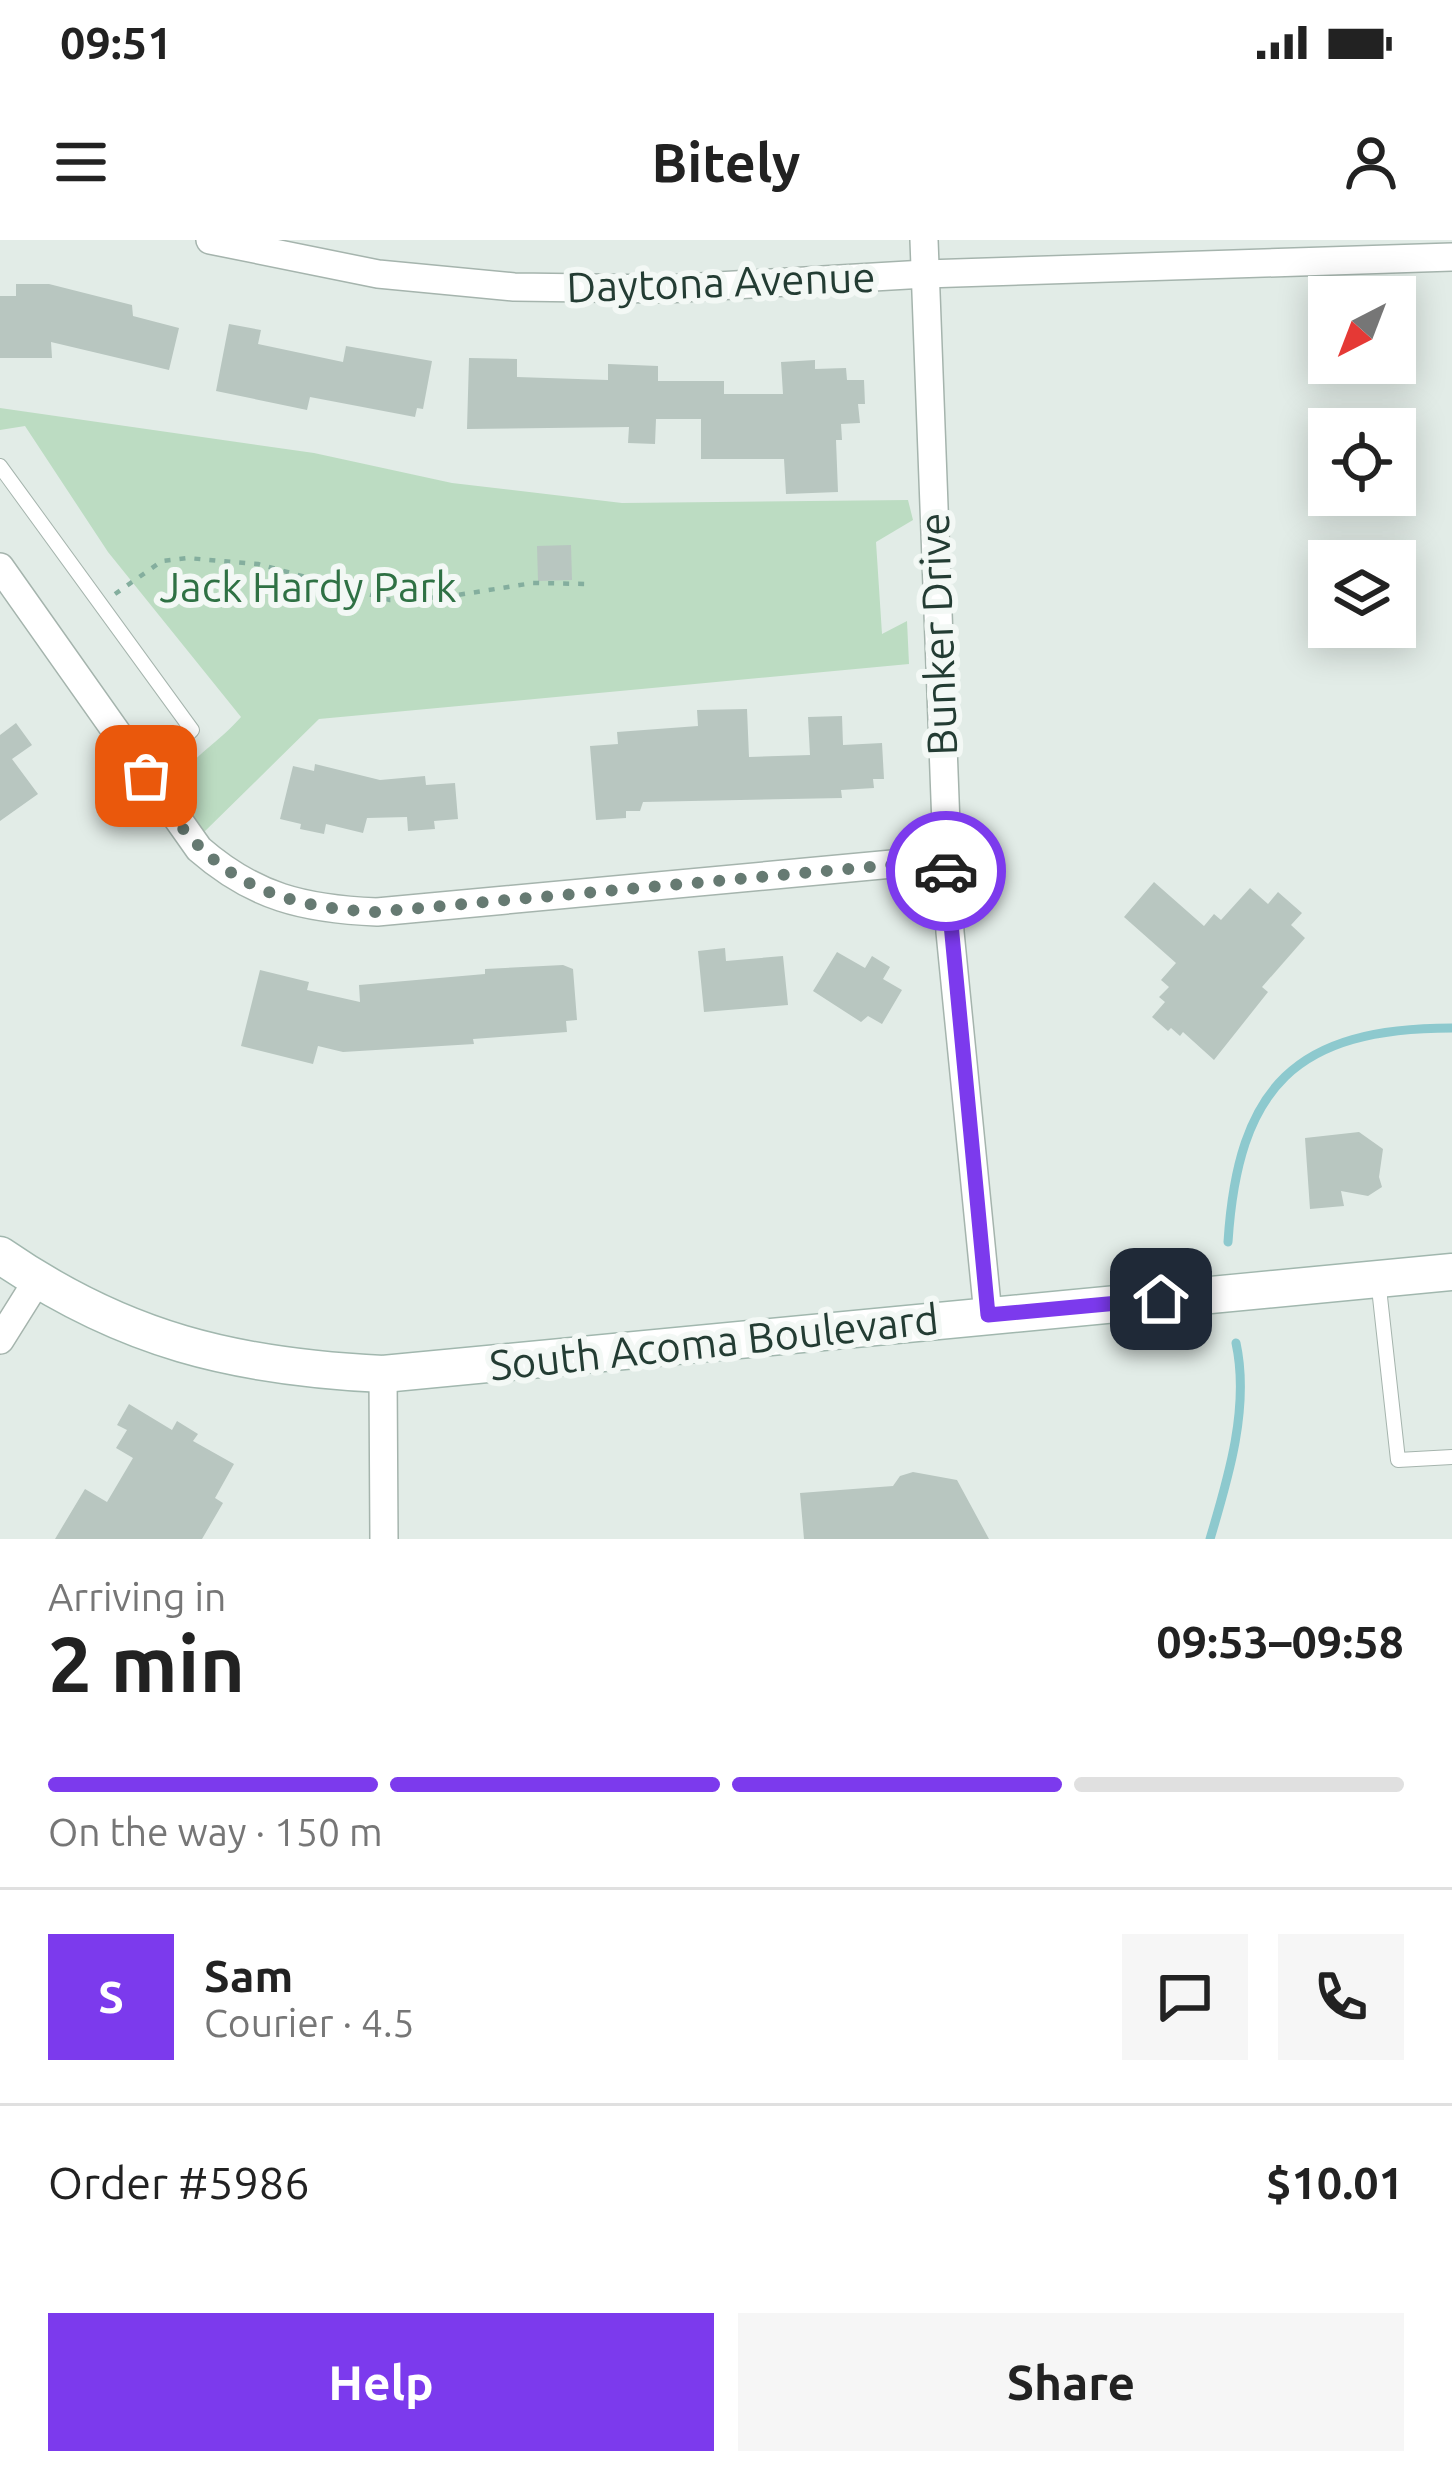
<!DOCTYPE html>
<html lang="en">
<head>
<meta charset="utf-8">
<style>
  :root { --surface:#fff; --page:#f6f6f6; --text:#222; --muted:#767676; --line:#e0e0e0; --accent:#7c3aed }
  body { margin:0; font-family:Ubuntu,sans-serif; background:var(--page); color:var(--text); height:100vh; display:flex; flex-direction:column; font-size:45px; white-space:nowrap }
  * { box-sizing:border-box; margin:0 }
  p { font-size:39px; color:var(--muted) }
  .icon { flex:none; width:66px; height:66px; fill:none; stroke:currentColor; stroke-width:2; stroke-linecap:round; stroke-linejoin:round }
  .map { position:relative; height:1299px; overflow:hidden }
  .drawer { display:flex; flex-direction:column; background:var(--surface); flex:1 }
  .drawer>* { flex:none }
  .needle { width:78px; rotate:222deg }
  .tools { position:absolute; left:1308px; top:36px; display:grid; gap:24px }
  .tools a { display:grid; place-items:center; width:108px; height:108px; border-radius:0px; background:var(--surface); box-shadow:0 6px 30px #0003; font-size:60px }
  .pin { position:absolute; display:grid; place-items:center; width:102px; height:102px; color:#fff; margin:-51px; border-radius:24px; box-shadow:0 6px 18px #0006 }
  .courier { position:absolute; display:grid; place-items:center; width:120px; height:120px; margin:-60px; border:9px solid #7c3aed; border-radius:50%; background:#fff; color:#222; box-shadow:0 3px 15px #0007 }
  .summary em { font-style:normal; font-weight:600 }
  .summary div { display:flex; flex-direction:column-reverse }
  .summary { display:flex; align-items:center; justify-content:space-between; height:204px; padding:0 48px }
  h1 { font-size:78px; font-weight:600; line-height:90px }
  .bar { display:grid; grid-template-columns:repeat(4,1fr); gap:18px 12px; align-content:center; height:144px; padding:0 48px }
  .bar i { height:15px; border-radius:9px; background:var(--line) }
  .bar .current { background:var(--accent) }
  .bar p { grid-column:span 4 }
  .line { display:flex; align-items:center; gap:30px; padding:0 48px; border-top:3px solid var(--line) }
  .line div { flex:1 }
  .round { display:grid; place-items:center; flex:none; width:126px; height:126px; border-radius:0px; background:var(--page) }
  .primary-button { display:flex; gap:24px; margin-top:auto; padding:24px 48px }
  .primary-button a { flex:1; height:138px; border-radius:0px; background:var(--accent); color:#fff; font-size:48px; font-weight:600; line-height:138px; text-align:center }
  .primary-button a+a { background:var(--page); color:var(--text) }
  .status { display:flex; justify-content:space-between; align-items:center; height:84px; padding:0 60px; background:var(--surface); direction:ltr }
  .status svg { height:33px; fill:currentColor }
  header { display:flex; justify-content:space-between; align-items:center; height:156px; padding:0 48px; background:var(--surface); font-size:54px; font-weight:600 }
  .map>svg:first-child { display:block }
</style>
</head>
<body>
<div class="status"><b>09:51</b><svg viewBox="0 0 49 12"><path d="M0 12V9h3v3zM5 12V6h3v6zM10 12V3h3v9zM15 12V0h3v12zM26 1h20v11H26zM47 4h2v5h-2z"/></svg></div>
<header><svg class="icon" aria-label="menu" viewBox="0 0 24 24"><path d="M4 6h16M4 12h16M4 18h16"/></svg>Bitely<svg class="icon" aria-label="person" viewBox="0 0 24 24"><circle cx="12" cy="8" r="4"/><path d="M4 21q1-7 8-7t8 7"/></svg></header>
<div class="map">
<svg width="1452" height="1299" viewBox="0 0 1452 1299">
  <rect width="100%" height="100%" fill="#e2ece7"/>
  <path fill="#bcdcc2" d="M0,168L314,213L452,243L622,263L908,260L913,280L876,302L882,394L907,381L909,424L319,479L202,594C160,522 195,528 241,477L108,312L25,186L0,190Z"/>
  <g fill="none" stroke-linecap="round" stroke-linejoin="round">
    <g stroke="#8dc9ce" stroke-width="9">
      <path d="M1228,1002C1238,846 1296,788 1452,788"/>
      <path d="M1210,1299C1228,1239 1250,1167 1236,1103"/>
    </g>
  </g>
  <g fill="#b8c6c0">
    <polygon points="16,44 49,44 132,65 133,76 179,88 169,130 51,102 52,118 0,118 0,56 16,56"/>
    <polygon points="229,84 261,90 258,104 343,122 346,106 432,121 423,169 417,168 415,177 310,157 307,170 216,151"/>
    <polygon points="469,118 517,119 517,137 608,140 608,124 658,126 658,141 724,141 724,154 783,154 781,122 815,120 815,129 846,128 847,140 864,140 865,164 858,164 860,183 841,184 842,200 836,200 838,252 786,254 784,219 701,219 701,179 656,179 655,204 628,203 629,187 467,189"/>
    <polygon points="571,305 572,340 538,341 537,306"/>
    <polygon points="747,469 749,517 810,515 808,477 842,476 843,505 882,503 884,539 873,539 874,548 841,550 842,558 643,562 640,571 626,571 626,578 596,580 590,506 618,504 617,492 698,486 697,470"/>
    <polygon points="16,483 32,505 12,519 38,554 0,581 0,495"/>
    <polygon points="315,524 380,540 425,536 426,545 455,543 458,579 434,581 435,589 408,591 407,577 367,578 363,593 326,584 324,594 300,589 301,584 280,579 293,526 314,531"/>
    <polygon points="1154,642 1204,686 1214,674 1221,680 1250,648 1268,664 1278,652 1302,673 1291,685 1305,698 1262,747 1268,752 1214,820 1183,792 1180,796 1171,788 1168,791 1152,777 1165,762 1159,757 1169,747 1161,740 1176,723 1124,677"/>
    <polygon points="725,708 726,721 783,716 788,765 704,772 698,711"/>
    <polygon points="837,712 865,728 872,716 890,727 883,739 902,750 882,784 868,776 861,782 813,751"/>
    <polygon points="563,725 573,729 577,780 566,781 567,792 473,799 474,804 343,812 318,806 313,824 241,806 260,730 309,742 307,750 360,762 359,745 485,734 485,729"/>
    <polygon points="1359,892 1383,909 1379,937 1382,947 1368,956 1341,951 1344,966 1310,969 1305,898"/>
    <polygon points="129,1164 172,1190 177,1181 198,1194 193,1201 234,1224 215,1258 223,1263 202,1299 55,1299 85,1249 107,1262 133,1218 116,1208 127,1190 117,1185"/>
    <polygon points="913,1232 957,1240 989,1299 804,1299 800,1253 893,1246 900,1236"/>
  </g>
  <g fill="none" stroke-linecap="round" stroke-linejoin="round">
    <defs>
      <g id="lane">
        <polyline points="0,226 192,490 146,535"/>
        <polyline points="1378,1039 1398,1220 1452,1217"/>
      </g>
      <g id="street">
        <polyline points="210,0 378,34 514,47 666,49 925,34 1452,17"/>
        <polyline points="924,0 950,692 988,1075"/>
        <path d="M0,327L199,609C254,657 304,669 377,672L946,619"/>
        <polyline points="0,1100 37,1041"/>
        <polyline points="383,1134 384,1299"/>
      </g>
      <path id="secondary" d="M0,1015C123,1100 235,1127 383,1134L1452,1032"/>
    </defs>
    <use href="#lane" stroke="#a5b4ad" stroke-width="16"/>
    <use href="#street" stroke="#a5b4ad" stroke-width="30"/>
    <use href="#secondary" stroke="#a1b7ae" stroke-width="39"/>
    <polyline stroke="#84ae9e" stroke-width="4.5" stroke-dasharray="6 9" stroke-linecap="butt" points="115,354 162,321 187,318 258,324 390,360 445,357 533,343 590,344"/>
    <use href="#lane" stroke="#fff" stroke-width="14"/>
    <use href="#street" stroke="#fff" stroke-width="27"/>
    <use href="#secondary" stroke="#fff" stroke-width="36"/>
  </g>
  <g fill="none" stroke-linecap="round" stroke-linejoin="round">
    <path stroke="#667a72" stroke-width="12" stroke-dasharray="0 21.6" d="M146,536C205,634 263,666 376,672L946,620V631"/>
    <polyline stroke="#7c3aed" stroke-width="15" points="946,631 988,1075 1161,1059"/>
  </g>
  <g text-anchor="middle" stroke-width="12" stroke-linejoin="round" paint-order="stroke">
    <g font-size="42" fill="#233c33" stroke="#f3f8f5">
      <text transform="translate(721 42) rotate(-2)" y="15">Daytona Avenue</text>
      <text transform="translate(938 394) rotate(-92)" y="15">Bunker Drive</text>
      <text transform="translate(714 1102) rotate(-6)" y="15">South Acoma Boulevard</text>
    </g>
    <g font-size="42" fill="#2f7144" stroke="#f3f8f5">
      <text x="308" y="362">Jack Hardy Park</text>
    </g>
  </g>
</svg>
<div class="tools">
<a><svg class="needle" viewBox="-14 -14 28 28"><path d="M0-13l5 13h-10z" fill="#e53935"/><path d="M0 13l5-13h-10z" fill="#767676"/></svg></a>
<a><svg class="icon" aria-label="locate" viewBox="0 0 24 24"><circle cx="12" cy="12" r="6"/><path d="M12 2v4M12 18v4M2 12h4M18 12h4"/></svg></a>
<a><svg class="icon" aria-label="layers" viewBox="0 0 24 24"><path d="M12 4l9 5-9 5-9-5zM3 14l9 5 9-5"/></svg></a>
</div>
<div class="pin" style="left:146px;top:536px;background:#ea580c"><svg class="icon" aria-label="bag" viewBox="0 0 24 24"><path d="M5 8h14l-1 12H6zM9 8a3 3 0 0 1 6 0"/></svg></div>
<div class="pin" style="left:1161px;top:1059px;background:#1f2937"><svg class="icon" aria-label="home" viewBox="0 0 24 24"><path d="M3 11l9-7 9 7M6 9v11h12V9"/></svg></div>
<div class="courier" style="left:946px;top:631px"><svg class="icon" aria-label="car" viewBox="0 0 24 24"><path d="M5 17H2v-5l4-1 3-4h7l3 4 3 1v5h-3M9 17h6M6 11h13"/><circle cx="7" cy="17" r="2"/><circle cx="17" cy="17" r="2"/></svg></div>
</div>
<section class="drawer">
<div class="summary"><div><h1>2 min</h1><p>Arriving in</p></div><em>09:53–09:58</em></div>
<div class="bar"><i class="current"></i><i class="current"></i><i class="current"></i><i></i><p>On the way · 150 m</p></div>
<div class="line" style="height:216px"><b class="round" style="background:var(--accent);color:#fff">S</b><div><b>Sam</b><p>Courier · 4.5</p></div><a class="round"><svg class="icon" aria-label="chat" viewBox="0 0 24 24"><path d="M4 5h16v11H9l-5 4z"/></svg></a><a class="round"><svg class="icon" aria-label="phone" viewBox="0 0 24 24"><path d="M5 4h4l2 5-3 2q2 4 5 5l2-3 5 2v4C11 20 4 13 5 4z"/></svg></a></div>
<div class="line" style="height:156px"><div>Order #5986</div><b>$10.01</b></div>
<div class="primary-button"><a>Help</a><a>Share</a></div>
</section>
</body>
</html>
